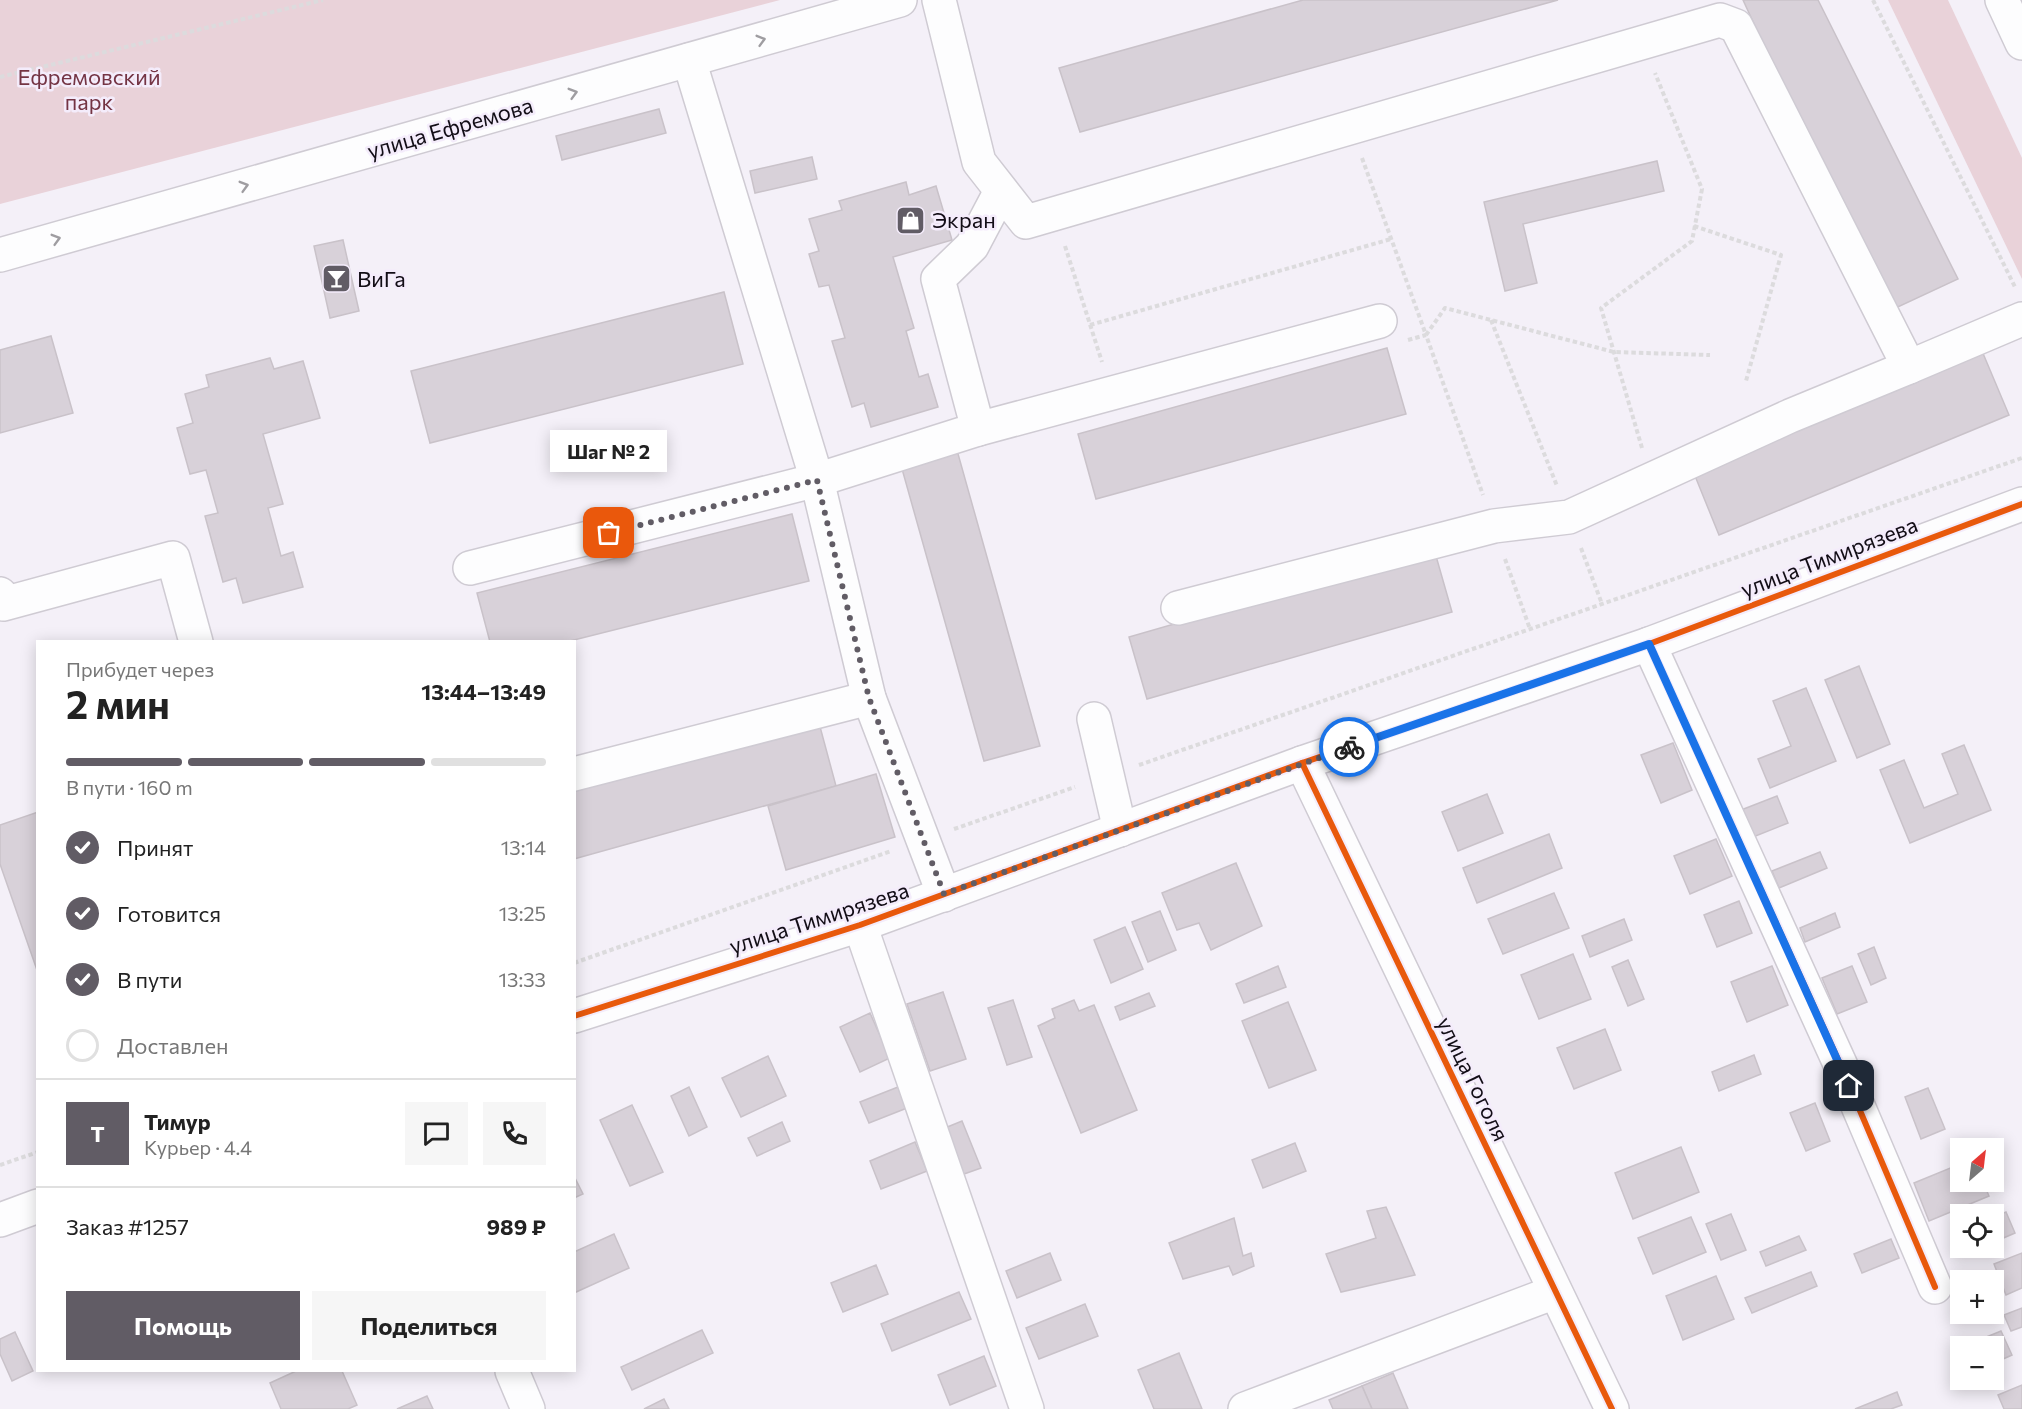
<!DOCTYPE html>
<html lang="ru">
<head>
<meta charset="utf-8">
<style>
  :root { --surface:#fff; --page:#f6f6f6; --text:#222; --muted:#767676; --line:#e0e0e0; --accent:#615c65 }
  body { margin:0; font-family:Commissioner,sans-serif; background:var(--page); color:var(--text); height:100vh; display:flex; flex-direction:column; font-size:22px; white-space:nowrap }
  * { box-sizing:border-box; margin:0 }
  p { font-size:20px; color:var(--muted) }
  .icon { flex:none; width:33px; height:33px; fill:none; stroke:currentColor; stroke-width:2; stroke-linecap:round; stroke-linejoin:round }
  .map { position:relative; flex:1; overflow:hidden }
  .sheet { position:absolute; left:36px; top:640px; width:540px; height:732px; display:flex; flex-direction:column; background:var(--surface); border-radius:0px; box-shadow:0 3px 15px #0003 }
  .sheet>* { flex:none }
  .needle { width:39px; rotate:28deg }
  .controls { position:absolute; left:1950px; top:1138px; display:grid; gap:12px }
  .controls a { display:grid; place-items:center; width:54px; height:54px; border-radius:0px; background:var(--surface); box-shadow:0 3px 15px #0003; font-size:30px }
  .pin { position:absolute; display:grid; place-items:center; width:51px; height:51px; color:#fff; margin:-26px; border-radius:12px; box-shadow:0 3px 9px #0006 }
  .courier { position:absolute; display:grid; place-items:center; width:60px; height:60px; margin:-30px; border:4px solid #1a73e8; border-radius:50%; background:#fff; color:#222; box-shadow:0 2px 8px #0007 }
  .bubble { position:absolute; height:42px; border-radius:0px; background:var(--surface); box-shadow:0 3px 15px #0003; font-size:20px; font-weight:700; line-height:42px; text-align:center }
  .overview em { font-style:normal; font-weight:700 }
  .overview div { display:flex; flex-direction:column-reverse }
  .overview { display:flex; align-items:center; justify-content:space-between; height:102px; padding:0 30px }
  h1 { font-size:39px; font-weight:700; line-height:45px }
  .bar { display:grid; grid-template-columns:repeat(4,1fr); gap:9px 6px; align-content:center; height:72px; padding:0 30px }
  .bar i { height:8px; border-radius:4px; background:var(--line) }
  .bar .current { background:var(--accent) }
  .bar p { grid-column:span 4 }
  .line { display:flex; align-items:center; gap:15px; padding:0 30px; border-top:2px solid var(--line) }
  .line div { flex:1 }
  .round { display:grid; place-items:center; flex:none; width:63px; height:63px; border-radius:0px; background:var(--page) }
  ol { padding:0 30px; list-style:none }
  li { display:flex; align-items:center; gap:18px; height:66px }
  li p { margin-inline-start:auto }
  li .icon { padding:6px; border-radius:50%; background:var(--accent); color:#fff; stroke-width:4 }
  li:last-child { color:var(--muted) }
  li i { width:33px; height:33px; border:3px solid var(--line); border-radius:50% }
  .primary-button { display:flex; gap:12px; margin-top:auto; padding:12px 30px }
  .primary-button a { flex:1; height:69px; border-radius:0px; background:var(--accent); color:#fff; font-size:24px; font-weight:700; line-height:69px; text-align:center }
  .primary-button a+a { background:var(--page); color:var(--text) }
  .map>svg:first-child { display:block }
</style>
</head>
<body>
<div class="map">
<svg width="2022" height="1409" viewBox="0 0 2022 1409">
  <rect width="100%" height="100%" fill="#f4f0f8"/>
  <g fill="#e9d2d9">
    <polygon points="0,0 780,0 0,204"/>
    <polygon points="1888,0 1948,0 2022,158 2022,279"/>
  </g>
  <g fill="#d8d1d9" stroke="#c9c2c9" stroke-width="1.5">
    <polygon points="1303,0 1558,0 1080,132 1059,68"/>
    <polygon points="1743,0 1818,0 1958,279 1887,312"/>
    <polygon points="659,109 666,133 562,160 556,136"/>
    <polygon points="812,157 817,179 755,193 750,171"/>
    <polygon points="1657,161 1664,191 1523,224 1537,283 1505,291 1484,202"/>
    <polygon points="906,182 909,195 936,186 952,240 893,257 914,328 906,331 919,377 928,374 938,407 871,427 864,403 852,407 832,341 845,338 829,285 819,287 809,254 819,251 809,219 842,210 839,201"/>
    <polygon points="343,240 359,311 330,318 314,246"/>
    <polygon points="724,292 743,364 430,443 411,371"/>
    <polygon points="51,336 73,413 0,433 0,350"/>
    <polygon points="1387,348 1406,414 1096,499 1078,434"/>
    <polygon points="1982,351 2009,415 1719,535 1693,471"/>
    <polygon points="270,358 274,369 303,361 320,418 263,434 283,504 268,508 281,556 293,552 303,587 243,603 236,578 223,582 205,516 218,513 206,470 190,474 177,428 193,423 185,394 209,387 206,375"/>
    <polygon points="953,436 1040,746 984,761 897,451"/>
    <polygon points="792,514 809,581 566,642 490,642 477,593"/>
    <polygon points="1434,549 1452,612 1147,699 1129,637"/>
    <polygon points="1859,666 1890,744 1857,758 1825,680"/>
    <polygon points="1806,688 1836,761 1770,788 1758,759 1791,746 1773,701"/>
    <polygon points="819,723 836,786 574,859 574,791"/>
    <polygon points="1673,743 1692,790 1661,803 1641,755"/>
    <polygon points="1964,745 1991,810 1910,843 1880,770 1904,760 1924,808 1958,794 1942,754"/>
    <polygon points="876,774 895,837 786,870 768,806"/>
    <polygon points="1487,794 1503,833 1458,851 1442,812"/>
    <polygon points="1777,796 1788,823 1748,839 1736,812"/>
    <polygon points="38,812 38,973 0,864 0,825"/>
    <polygon points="1549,834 1562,868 1477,903 1463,868"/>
    <polygon points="1716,839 1732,876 1690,894 1674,856"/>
    <polygon points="1820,852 1827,868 1779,888 1772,871"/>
    <polygon points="1236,863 1262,926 1211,950 1199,923 1177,930 1162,893"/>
    <polygon points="1554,893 1569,928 1503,954 1488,919"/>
    <polygon points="1739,901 1752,933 1717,947 1704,915"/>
    <polygon points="1160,911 1176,950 1148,962 1132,922"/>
    <polygon points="1835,913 1840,927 1805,942 1800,928"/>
    <polygon points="1624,919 1632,940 1590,957 1582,936"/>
    <polygon points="1125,927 1143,969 1111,983 1094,940"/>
    <polygon points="1874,947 1886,978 1871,985 1858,954"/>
    <polygon points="1573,954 1591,999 1539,1019 1521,975"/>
    <polygon points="1628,960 1644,999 1628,1006 1612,967"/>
    <polygon points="1278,966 1286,987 1244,1003 1236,984"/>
    <polygon points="1772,966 1788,1005 1747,1022 1731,982"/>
    <polygon points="1852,966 1867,1002 1837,1014 1822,978"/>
    <polygon points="943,992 966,1059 930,1071 907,1004"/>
    <polygon points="1149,993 1155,1006 1120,1020 1115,1007"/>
    <polygon points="1013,1000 1032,1057 1007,1065 988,1008"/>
    <polygon points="1074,1000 1079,1011 1094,1005 1137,1110 1081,1133 1038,1026 1055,1018 1052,1009"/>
    <polygon points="1288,1002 1316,1070 1269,1088 1242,1021"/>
    <polygon points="870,1013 890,1058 860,1072 840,1027"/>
    <polygon points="1605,1029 1621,1070 1574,1089 1557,1048"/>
    <polygon points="1754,1055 1761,1074 1719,1091 1712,1072"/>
    <polygon points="768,1056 786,1096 741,1117 722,1078"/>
    <polygon points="689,1087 707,1127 689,1136 671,1096"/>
    <polygon points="898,1087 907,1108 869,1123 860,1102"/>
    <polygon points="1928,1088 1945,1129 1921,1139 1905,1097"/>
    <polygon points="1815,1103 1830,1141 1806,1151 1790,1113"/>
    <polygon points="632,1105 663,1172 630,1186 600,1120"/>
    <polygon points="962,1121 981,1168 964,1174 945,1128"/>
    <polygon points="782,1122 790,1141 757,1156 748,1138"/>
    <polygon points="915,1142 927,1171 881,1189 870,1161"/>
    <polygon points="1295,1143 1306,1171 1263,1188 1252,1160"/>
    <polygon points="1681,1147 1699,1192 1633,1219 1615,1173"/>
    <polygon points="1960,1164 1960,1182 1983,1182 1989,1196 1929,1221 1914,1183"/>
    <polygon points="574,1176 583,1194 574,1198"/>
    <polygon points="1386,1207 1415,1275 1341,1292 1326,1254 1376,1238 1367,1211"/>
    <polygon points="2006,1212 2015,1233 1994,1242 1994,1217"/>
    <polygon points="1731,1214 1746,1250 1721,1260 1706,1224"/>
    <polygon points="1691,1217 1706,1252 1653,1274 1638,1238"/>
    <polygon points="1234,1218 1243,1256 1251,1253 1254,1266 1233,1275 1229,1266 1183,1279 1169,1243"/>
    <polygon points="614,1234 629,1268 574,1293 574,1252"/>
    <polygon points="1799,1236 1806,1250 1766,1266 1760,1252"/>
    <polygon points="1891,1239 1899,1258 1862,1273 1854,1254"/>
    <polygon points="1050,1253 1061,1280 1017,1298 1006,1271"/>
    <polygon points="2022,1253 2022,1288 2006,1295 1994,1264"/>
    <polygon points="876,1265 888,1294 843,1312 831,1283"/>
    <polygon points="1811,1272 1817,1286 1752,1313 1745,1298"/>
    <polygon points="1716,1276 1734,1319 1683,1340 1666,1296"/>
    <polygon points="959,1292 971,1319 892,1351 881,1324"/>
    <polygon points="1085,1304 1098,1336 1039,1359 1026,1328"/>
    <polygon points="2022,1308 2022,1327 2011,1331 2004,1315"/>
    <polygon points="702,1330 713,1353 632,1390 621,1367"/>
    <polygon points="2001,1331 2012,1355 1994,1363 1994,1347 1962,1347"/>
    <polygon points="15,1332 33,1371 12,1381 0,1354 0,1339"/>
    <polygon points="1179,1353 1202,1409 1154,1409 1138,1370"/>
    <polygon points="984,1356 996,1386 950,1405 938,1375"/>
    <polygon points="296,1371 342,1371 357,1405 348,1409 281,1409 270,1383"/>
    <polygon points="1393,1373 1408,1409 1372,1409 1362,1386"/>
    <polygon points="2022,1385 2022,1409 2004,1409 1998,1395"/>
    <polygon points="1362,1386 1372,1409 1333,1409 1329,1400"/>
    <polygon points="1897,1392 1902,1405 1891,1409 1855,1409"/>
    <polygon points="427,1396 433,1409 397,1409"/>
    <polygon points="664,1399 669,1409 644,1409"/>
  </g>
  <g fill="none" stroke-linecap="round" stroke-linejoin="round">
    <defs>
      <g id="minor">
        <polyline points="939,0 979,162 1026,222 1720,20 1736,26 1909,367 2022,319"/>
        <polyline points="689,60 817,480 869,698 944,895"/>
        <polyline points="978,429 1380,321"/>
        <polyline points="470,568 817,480 978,429 938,279 972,246 1001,191"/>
        <polyline points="0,594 3,604 173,558 196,642"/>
        <polyline points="1178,608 1494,526 1569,517 1790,416 1909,367"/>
        <polyline points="1649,644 1841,1066 1935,1287"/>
        <polyline points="1094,719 1120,830"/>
        <polyline points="1302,763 1612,1409"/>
        <polyline points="574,774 869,698"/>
        <polyline points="860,925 1027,1409"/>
        <polyline points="574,1016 860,925 1302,763 1649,644 2022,504"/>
        <polyline points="0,1220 38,1206"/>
        <polyline points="512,1371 528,1409"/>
        <polyline points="1245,1409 1555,1292"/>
      </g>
      <g id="major">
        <polyline points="2002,0 2022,43"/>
        <polyline points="0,255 900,0"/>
      </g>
    </defs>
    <use href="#minor" stroke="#cfcbd3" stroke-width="36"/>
    <use href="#major" stroke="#cfcbd3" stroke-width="36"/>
    <g stroke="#dcdbdd" stroke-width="4" stroke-dasharray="4.5 3" stroke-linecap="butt">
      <polyline points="1873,0 2015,287"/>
      <polyline points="0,77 323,0"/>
      <polyline points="1362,158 1426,335"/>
      <polyline points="1694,226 1781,255 1746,381"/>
      <polyline points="1065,246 1102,362"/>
      <polyline points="1491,320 1557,486"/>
      <polyline points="1090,325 1391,239"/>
      <polyline points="1426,335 1445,308 1614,352 1710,355"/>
      <polyline points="1408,340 1426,335 1483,495"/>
      <polyline points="1642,448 1601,308 1692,241 1702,189 1655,73"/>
      <polyline points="1581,548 1602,604"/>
      <polyline points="1505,559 1530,629"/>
      <polyline points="1139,765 2022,458"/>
      <polyline points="954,829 1075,787"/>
      <polyline points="574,963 891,851"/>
      <polyline points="0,1165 38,1152"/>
    </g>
    <use href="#minor" stroke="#fdfdfe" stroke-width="33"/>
    <use href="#major" stroke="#fdfdfe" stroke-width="33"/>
    <defs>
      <g id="cycleway">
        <polyline points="1649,644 1841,1066 1935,1287"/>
        <polyline points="1302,763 1612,1409"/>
        <polyline points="574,1016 860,925 1302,763 1649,644 2022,504"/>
      </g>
    </defs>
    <use href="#cycleway" stroke="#f4ecfb" stroke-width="10"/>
    <use href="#cycleway" stroke="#e8590c" stroke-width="6"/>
  </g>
  <defs><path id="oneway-chevron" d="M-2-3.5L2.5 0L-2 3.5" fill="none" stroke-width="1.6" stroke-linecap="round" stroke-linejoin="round" transform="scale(1.5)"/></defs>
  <g stroke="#9f9da1">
    <use href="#oneway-chevron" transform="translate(761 40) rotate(-16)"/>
    <use href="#oneway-chevron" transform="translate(573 93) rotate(-16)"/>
    <use href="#oneway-chevron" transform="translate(244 186) rotate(-16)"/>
    <use href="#oneway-chevron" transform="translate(56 239) rotate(-16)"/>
  </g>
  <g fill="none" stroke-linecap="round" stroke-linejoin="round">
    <polyline stroke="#615c65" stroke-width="6" stroke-dasharray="0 10.8" points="609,533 817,480 869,698 944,894 1349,747"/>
    <polyline stroke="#1a73e8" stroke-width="8" points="1349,747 1649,644 1849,1086"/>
  </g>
  <defs>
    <symbol id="shop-square" viewBox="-11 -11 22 22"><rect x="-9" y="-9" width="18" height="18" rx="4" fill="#615c65" stroke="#f4ecfb"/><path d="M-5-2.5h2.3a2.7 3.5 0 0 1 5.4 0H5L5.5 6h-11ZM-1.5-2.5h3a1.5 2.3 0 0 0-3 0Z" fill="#fff"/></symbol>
    <symbol id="bar-square" viewBox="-11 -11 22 22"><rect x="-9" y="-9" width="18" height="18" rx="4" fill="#615c65" stroke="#f4ecfb"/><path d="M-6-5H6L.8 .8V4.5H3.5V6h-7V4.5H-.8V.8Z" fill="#fff"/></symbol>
  </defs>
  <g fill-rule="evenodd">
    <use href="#shop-square" x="894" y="204" width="33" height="33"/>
    <use href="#bar-square" x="320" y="262" width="33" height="33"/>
  </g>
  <g text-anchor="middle" stroke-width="5" stroke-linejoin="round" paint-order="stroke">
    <g font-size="22" fill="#743444" stroke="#f4ecfb">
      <text x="89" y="85">Ефремовский<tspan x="89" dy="25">парк</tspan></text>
    </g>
    <g font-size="22" fill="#120d16" stroke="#f4ecfb">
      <text transform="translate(450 128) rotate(-16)" y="8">улица Ефремова</text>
      <text transform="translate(1829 557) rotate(-21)" y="8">улица Тимирязева</text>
      <text transform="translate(819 918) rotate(-18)" y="8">улица Тимирязева</text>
      <text transform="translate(1473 1079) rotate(64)" y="8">улица Гоголя</text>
    </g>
    <g font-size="22" fill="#120d16" stroke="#f4ecfb" text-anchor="start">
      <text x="932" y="228">Экран</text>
      <text x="357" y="287">ВиГа</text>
    </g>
  </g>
</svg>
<div class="controls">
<a><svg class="needle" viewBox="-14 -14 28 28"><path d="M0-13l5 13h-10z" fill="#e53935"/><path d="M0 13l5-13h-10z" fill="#767676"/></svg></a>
<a><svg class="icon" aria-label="locate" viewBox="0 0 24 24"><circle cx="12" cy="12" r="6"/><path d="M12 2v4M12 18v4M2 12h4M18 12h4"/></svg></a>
<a>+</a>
<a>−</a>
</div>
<div class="pin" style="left:609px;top:533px;background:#ea580c"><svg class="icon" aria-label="bag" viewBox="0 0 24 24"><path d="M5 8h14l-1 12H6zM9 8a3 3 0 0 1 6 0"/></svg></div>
<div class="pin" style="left:1849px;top:1086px;background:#1f2937"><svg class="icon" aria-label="home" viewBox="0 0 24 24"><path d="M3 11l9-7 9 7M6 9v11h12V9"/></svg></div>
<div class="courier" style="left:1349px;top:747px"><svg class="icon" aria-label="bike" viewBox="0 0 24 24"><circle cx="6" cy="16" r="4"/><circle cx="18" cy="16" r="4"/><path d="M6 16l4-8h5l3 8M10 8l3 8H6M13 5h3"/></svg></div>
<div class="bubble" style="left:550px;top:430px;width:117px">Шаг № 2</div>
<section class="sheet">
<div class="overview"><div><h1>2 мин</h1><p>Прибудет через</p></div><em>13:44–13:49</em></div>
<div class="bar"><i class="current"></i><i class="current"></i><i class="current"></i><i></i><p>В пути · 160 m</p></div>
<ol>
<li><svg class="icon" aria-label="check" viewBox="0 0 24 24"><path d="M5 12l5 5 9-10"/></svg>Принят<p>13:14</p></li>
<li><svg class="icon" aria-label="check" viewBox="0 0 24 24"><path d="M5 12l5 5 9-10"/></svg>Готовится<p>13:25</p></li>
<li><svg class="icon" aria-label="check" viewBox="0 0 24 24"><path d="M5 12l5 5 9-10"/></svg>В пути<p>13:33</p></li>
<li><i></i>Доставлен</li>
</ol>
<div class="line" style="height:108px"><b class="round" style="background:var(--accent);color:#fff">Т</b><div><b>Тимур</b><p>Курьер · 4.4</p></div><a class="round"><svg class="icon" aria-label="chat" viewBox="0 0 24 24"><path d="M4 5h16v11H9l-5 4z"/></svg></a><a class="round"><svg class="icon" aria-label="phone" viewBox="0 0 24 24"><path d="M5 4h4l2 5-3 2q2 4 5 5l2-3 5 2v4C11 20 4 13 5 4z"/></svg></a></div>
<div class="line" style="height:78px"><div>Заказ #1257</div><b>989 ₽</b></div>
<div class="primary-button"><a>Помощь</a><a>Поделиться</a></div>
</section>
</div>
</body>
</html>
